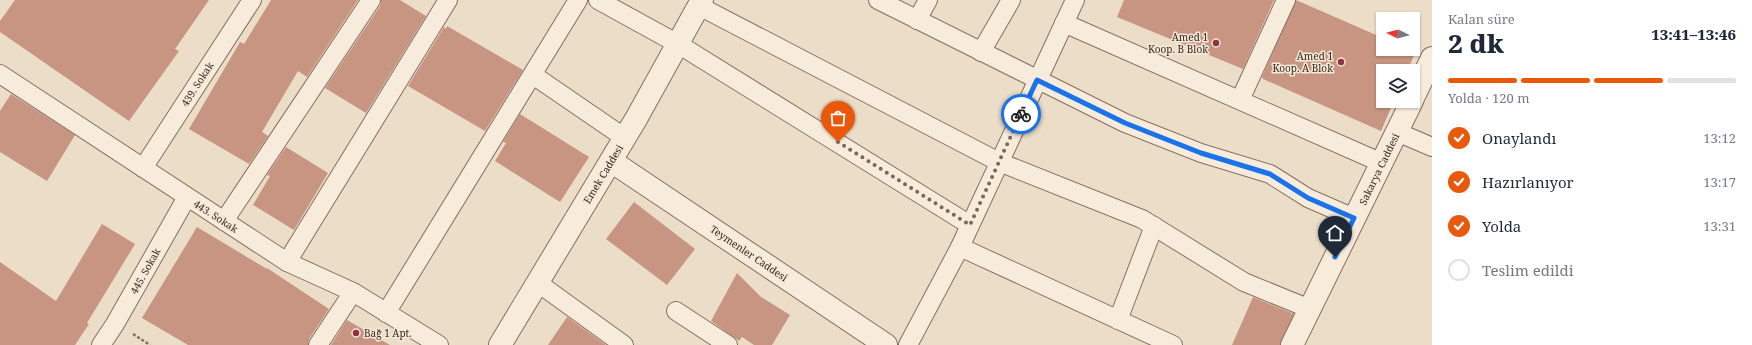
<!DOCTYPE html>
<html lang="tr">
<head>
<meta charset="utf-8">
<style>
  :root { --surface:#fff; --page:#f2f2f3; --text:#1f2937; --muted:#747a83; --line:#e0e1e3; --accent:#ea580c }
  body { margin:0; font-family:"Noto Serif",serif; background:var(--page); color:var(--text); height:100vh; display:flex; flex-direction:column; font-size:15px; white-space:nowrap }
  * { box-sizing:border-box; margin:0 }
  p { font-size:13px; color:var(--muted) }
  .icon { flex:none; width:22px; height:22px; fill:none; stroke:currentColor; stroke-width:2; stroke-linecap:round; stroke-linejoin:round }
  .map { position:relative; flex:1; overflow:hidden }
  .details { display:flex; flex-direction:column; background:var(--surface); width:320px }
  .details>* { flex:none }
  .needle { width:26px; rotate:276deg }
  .fabs { position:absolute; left:1376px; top:12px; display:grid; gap:8px }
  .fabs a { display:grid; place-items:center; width:44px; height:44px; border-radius:0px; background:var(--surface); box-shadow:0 1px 3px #0004; font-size:20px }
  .pin { position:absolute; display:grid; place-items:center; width:34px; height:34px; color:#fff; margin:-41px -17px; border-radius:50% 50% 50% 0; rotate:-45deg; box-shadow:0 0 4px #0007 }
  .pin .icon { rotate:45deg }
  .courier { position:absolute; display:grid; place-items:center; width:40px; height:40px; margin:-20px; border:3px solid #1a73e8; border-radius:50%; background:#fff; color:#222; box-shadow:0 1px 5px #0007 }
  .head em { font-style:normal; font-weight:800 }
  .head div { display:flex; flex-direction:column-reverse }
  .head { display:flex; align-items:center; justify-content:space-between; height:68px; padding:0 16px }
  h1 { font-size:26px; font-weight:800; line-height:30px }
  .bar { display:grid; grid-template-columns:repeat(4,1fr); gap:6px 4px; align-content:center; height:48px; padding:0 16px }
  .bar i { height:5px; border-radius:3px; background:var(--line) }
  .bar .active { background:var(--accent) }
  .bar p { grid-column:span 4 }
  ol { padding:0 16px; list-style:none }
  li { display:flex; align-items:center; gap:12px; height:44px }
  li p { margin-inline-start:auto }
  li .icon { padding:4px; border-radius:50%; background:var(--accent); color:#fff; stroke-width:4 }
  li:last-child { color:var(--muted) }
  li i { width:22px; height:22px; border:2px solid var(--line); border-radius:50% }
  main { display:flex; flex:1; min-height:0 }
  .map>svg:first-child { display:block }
</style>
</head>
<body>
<main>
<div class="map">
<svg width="1432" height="345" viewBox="0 0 1432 345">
  <rect width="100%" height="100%" fill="#ecddc9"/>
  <g fill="#c79581">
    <polygon points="15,0 209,0 175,49 179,51 129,121 0,32 0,21"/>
    <polygon points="271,0 358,0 307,77 298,71 262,132 268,136 249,164 189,129 240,42 244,44"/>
    <polygon points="381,0 400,0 426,16 366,113 325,88 380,6"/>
    <polygon points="1124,0 1274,0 1243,69 1117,17"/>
    <polygon points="1296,0 1383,38 1383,49 1417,49 1407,71 1383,71 1383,101 1394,101 1381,131 1263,79 1262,77"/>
    <polygon points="447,26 523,70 485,131 408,86 444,27 446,29"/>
    <polygon points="11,94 75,135 47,181 0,152 0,111"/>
    <polygon points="520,114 589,157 560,202 495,161 506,143 503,142"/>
    <polygon points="286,147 328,173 294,230 253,205 270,176 267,175"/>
    <polygon points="634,202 695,249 667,285 606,239"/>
    <polygon points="102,224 135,244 87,323 89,324 75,345 0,345 0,262 56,301"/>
    <polygon points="197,227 267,269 267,268 329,309 309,339 308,345 188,345 142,318"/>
    <polygon points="737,273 761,297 790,315 772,345 754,345 742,337 739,341 711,321"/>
    <polygon points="1253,297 1294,314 1280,345 1232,345"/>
    <polygon points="567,317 606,345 548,345"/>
    <polygon points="347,320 390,345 331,345"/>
  </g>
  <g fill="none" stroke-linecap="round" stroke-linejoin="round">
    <defs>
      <g id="minor">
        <polyline points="598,0 678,44 970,225"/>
        <polyline points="878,0 1125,123 1201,153 1270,174 1308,198 1354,218"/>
        <polyline points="699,6 999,162 1142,219 1244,282 1310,309"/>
        <polyline points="917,20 928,0"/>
        <polyline points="1064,23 1382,163"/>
        <polyline points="981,52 1011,0"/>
        <polyline points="0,74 287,262 353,292 439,345"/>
        <polyline points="533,75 625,138"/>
        <polyline points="1240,100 1286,0"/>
        <polyline points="1397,132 1432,147"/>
        <polyline points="143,168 252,0"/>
        <polyline points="224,221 371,0"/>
        <polyline points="960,247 1173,345"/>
        <polyline points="287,262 448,0"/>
        <polyline points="538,283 624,345"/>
        <polyline points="676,311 728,345"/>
        <polyline points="386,313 578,0"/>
        <polyline points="1118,320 1154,226"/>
        <polyline points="101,345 115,324 187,197"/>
        <polyline points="318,345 353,292"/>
        <polyline points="908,345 960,247 1075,0"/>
      </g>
      <g id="tertiary">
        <polyline points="1413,98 1432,58"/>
        <polyline points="611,161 886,345"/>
        <polyline points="500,345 636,119 702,0"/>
        <polyline points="1292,345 1412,101"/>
      </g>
    </defs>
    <use href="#minor" stroke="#876f5f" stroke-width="20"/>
    <use href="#tertiary" stroke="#876f5f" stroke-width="24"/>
    <polyline stroke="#876f5f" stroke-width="2.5" stroke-dasharray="3 2" stroke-linecap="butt" points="133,334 150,345"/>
    <use href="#minor" stroke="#f7ebdc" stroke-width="18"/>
    <use href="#tertiary" stroke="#f7ebdc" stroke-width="22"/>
  </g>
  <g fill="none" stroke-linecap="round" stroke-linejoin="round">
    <polyline stroke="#78685c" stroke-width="4" stroke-dasharray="0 7.2" points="838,142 970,225 1021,114"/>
    <polyline stroke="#1a73e8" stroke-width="5" points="1021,114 1037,80 1125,123 1201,153 1270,174 1308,198 1354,218 1335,257"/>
  </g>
  <g fill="#923240" stroke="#f4e8d8" stroke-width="1.5">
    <circle cx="1216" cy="43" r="4"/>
    <circle cx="1341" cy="62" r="4"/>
    <circle cx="356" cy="333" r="4"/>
  </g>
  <g text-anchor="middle" stroke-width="3" stroke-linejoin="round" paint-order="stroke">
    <g font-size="10" fill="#392921" stroke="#f4e8d8" text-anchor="end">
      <text x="1208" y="41">Amed 1<tspan x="1208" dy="12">Koop. B Blok</tspan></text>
      <text x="1333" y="60">Amed 1<tspan x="1333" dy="12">Koop. A Blok</tspan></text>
      <text x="364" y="337" text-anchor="start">Bağ 1 Apt.</text>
    </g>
    <g font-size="10" fill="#392921" stroke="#f4e8d8">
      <text transform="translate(197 84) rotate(-57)" y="4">439. Sokak</text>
      <text transform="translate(1379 169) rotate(-64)" y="4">Sakarya Caddesi</text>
      <text transform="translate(603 174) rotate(-59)" y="4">Emek Caddesi</text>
      <text transform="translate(216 216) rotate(33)" y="4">443. Sokak</text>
      <text transform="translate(749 253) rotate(34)" y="4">Teymenler Caddesi</text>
      <text transform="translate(145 271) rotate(-61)" y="4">445. Sokak</text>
    </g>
  </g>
</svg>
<div class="fabs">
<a><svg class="needle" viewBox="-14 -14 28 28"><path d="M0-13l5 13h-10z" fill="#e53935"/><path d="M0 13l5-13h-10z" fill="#747a83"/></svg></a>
<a><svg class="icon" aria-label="layers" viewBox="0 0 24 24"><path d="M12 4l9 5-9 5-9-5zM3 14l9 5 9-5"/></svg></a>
</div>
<div class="pin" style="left:838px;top:142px;background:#ea580c"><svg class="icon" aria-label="bag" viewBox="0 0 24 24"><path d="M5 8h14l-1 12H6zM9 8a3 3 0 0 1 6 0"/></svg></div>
<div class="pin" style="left:1335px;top:257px;background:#1f2937"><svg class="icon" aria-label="home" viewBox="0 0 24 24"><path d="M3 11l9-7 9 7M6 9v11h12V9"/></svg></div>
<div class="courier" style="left:1021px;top:114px"><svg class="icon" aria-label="bike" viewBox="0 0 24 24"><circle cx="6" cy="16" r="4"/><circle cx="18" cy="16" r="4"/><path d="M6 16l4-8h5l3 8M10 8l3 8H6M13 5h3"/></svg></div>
</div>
<section class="details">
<div class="head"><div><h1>2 dk</h1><p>Kalan süre</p></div><em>13:41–13:46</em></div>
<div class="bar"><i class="active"></i><i class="active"></i><i class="active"></i><i></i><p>Yolda · 120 m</p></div>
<ol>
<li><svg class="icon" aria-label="check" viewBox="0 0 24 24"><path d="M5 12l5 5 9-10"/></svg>Onaylandı<p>13:12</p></li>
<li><svg class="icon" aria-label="check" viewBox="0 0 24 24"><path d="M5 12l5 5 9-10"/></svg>Hazırlanıyor<p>13:17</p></li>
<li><svg class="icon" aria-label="check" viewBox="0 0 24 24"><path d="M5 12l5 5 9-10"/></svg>Yolda<p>13:31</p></li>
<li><i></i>Teslim edildi</li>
</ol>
</section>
</main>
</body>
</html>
